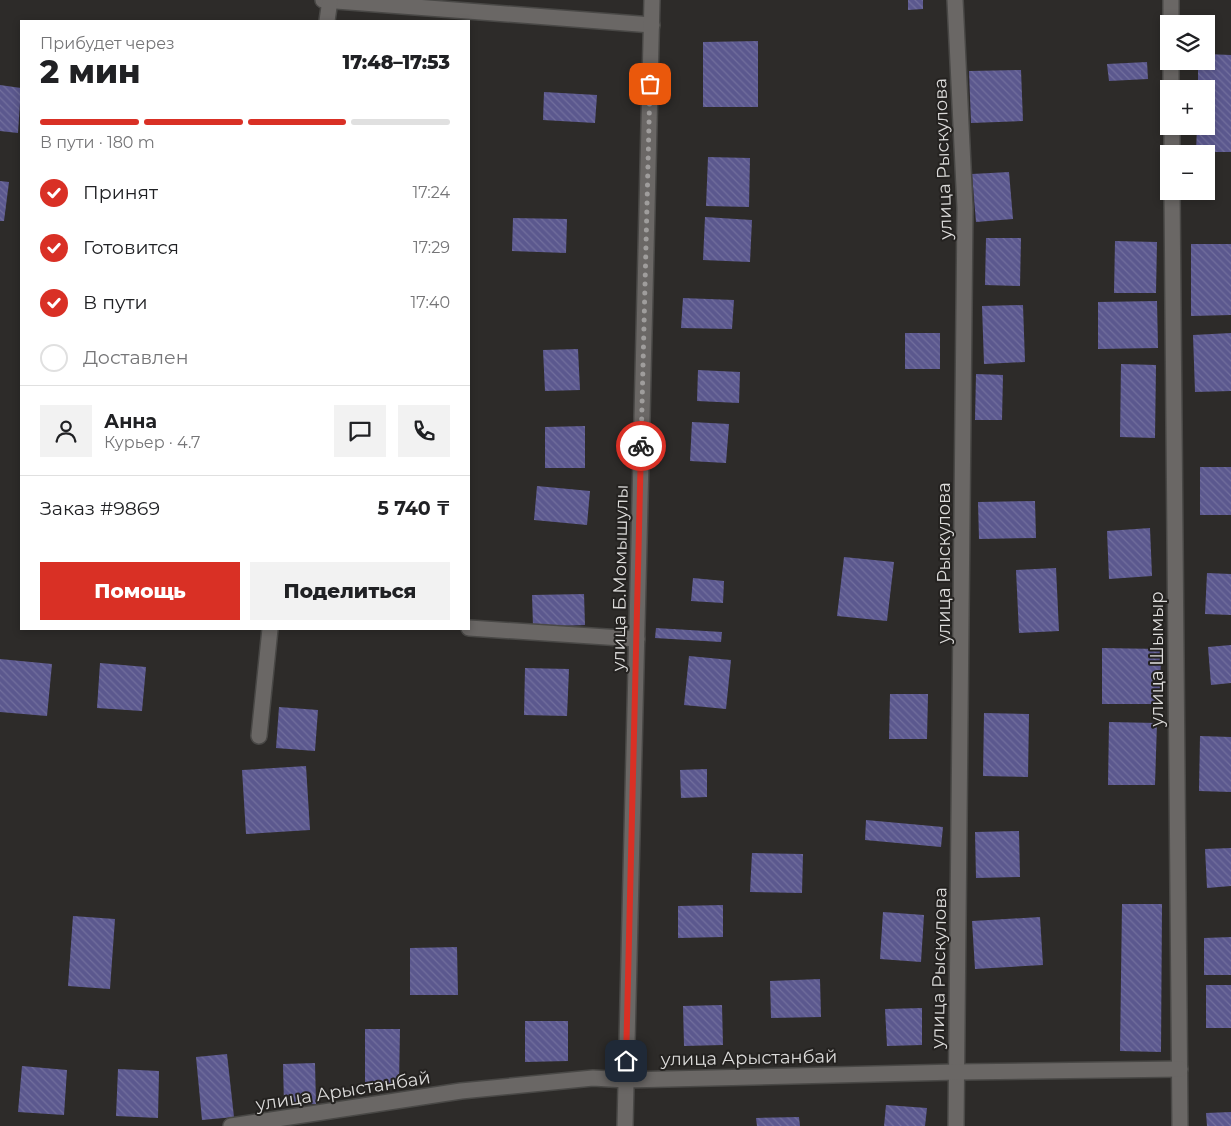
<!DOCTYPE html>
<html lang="ru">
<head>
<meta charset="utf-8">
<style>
  :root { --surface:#fff; --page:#f2f2f2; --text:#202124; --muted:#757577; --line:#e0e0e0; --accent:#d93025 }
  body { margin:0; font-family:Montserrat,sans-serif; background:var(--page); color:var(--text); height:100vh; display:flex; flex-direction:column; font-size:19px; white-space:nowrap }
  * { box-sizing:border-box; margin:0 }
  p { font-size:16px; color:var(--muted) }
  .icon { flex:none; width:28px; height:28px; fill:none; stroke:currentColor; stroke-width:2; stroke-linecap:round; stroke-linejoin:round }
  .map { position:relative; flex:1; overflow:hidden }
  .side { position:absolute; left:20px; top:20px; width:450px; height:610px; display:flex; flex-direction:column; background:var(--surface); border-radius:0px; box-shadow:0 2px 8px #0003 }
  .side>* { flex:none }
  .tools { position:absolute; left:1160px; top:15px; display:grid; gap:10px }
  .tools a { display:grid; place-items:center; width:55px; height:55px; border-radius:0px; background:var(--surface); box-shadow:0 2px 8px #0003; font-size:25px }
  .pin { position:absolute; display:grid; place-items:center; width:42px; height:42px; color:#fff; margin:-21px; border-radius:10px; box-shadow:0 2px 8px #0006 }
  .courier { position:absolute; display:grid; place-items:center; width:50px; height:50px; margin:-25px; border:4px solid #d93025; border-radius:50%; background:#fff; color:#222; box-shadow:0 1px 6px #0007 }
  .headline em { font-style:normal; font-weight:800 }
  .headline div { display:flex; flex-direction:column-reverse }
  .headline { display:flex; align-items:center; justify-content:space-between; height:85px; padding:0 20px }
  h1 { font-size:32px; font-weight:800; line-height:38px }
  .bar { display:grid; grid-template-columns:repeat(4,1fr); gap:8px 5px; align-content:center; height:60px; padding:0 20px }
  .bar i { height:6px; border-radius:4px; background:var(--line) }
  .bar .current { background:var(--accent) }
  .bar p { grid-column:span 4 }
  .line { display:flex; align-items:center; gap:12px; padding:0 20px; border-top:1px solid var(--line) }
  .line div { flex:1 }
  .round { display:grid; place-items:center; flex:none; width:52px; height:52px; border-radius:0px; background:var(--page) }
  ol { padding:0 20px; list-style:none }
  li { display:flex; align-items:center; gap:15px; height:55px }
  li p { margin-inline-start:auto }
  li .icon { padding:5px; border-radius:50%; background:var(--accent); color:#fff; stroke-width:4 }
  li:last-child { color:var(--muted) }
  li i { width:28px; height:28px; border:2px solid var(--line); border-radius:50% }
  .action { display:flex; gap:10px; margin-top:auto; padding:10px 20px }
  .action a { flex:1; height:58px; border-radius:0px; background:var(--accent); color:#fff; font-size:20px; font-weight:800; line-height:58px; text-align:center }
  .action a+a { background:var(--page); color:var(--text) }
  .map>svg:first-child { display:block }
</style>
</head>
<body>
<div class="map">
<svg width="1231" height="1126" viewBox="0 0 1231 1126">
  <defs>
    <pattern id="building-back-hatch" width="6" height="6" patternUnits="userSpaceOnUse" patternTransform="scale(1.25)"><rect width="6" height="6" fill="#5b588e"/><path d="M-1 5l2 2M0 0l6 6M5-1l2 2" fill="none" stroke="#726f9d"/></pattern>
  </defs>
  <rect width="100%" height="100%" fill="#2d2b29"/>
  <g fill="url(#building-back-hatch)">
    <polygon points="908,0 923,0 923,9 908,10"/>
    <polygon points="758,41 758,107 703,107 703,42"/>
    <polygon points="1206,54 1231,55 1231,152 1196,152 1197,126 1206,126 1206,89 1198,89 1198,61 1206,61"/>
    <polygon points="1147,62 1148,79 1109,81 1107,64"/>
    <polygon points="1021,70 1023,121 971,123 969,71"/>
    <polygon points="0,85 21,88 18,133 0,131"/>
    <polygon points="544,92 597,95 595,123 543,120"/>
    <polygon points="708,157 750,158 749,207 706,206"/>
    <polygon points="1009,172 1013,219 976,222 972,174"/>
    <polygon points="0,181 9,182 4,221 0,221"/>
    <polygon points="705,217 752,220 750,262 703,260"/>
    <polygon points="513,218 567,219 566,253 512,251"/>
    <polygon points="986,238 1021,238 1020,286 985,285"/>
    <polygon points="1115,241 1157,242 1156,293 1114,293"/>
    <polygon points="1191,244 1231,244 1231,315 1191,316"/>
    <polygon points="683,298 734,300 732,329 681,328"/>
    <polygon points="1157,301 1158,348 1098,349 1098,302"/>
    <polygon points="1023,305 1025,362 984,364 982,306"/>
    <rect x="905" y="333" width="35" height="36"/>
    <polygon points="1231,333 1231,391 1195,392 1193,335"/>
    <polygon points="578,349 580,390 545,391 543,350"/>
    <polygon points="1121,364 1156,365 1155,438 1120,437"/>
    <polygon points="698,370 740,372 739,403 697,401"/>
    <polygon points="976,374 1003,375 1002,420 975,420"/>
    <polygon points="692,422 729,424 726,463 690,461"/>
    <polygon points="585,426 585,468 545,468 545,427"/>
    <rect x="1200" y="467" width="31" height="48"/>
    <polygon points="537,486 590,491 587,525 534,520"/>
    <polygon points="1035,501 1036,538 979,539 978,502"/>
    <polygon points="1150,528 1152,576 1109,579 1107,531"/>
    <polygon points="844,557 894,562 887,621 837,616"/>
    <polygon points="1056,568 1059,631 1019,633 1016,570"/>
    <polygon points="1207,573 1231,574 1231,615 1205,614"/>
    <polygon points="693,578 724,581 723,603 691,601"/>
    <polygon points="584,594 585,625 533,627 532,595"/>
    <polygon points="656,628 722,632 721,642 655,638"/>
    <polygon points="1231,645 1231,683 1211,685 1208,647"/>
    <polygon points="1102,648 1161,649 1160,704 1102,704"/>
    <polygon points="689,656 731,660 726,709 684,705"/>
    <polygon points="0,659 52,664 47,716 0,712"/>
    <polygon points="100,663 146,667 142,711 97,708"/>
    <polygon points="525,668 569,669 567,716 524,715"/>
    <polygon points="890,694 928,694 927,739 889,739"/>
    <polygon points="279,707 318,710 315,751 276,748"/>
    <polygon points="984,713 1029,714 1028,777 983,776"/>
    <polygon points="1109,722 1157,723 1155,785 1108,785"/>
    <polygon points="1200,736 1231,737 1231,792 1199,791"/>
    <polygon points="306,766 310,830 246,834 242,770"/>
    <polygon points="707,769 707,797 681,798 680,770"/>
    <polygon points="866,820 943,827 941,847 865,840"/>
    <polygon points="1019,831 1020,877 976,878 975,832"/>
    <polygon points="1231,848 1231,886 1207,888 1205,849"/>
    <polygon points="752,853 803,854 802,893 750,892"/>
    <polygon points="1122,904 1162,904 1161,1052 1120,1051"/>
    <polygon points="723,905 723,937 678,938 678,906"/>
    <polygon points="883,912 924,915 921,962 880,959"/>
    <polygon points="73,916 115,919 110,989 68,986"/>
    <polygon points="1040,917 1043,965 975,969 972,921"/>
    <polygon points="1231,937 1231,975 1204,975 1204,938"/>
    <polygon points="457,947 458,995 410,995 410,948"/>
    <polygon points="820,979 821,1017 771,1018 770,981"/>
    <rect x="1206" y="985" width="25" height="43"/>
    <polygon points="722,1005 723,1045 684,1046 683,1006"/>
    <polygon points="922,1008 922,1045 887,1046 885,1009"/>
    <polygon points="525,1021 568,1021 568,1061 525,1062"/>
    <polygon points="365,1029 400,1029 399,1085 365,1085"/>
    <polygon points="227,1054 234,1117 202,1120 196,1057"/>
    <polygon points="315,1063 316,1104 284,1105 283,1064"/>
    <polygon points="22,1066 67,1070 64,1115 18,1112"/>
    <polygon points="118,1069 159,1071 158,1118 116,1116"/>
    <polygon points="886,1105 927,1108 925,1126 884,1126"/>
    <polygon points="1231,1112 1231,1126 1207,1126 1206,1113"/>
    <polygon points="799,1117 800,1126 757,1126 756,1118"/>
  </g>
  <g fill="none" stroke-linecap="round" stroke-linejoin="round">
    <defs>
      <g id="street">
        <polyline points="323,0 652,25"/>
        <polyline points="955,0 965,208 956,1126"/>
        <polyline points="1171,0 1171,24"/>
        <polyline points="327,21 330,0"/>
        <polyline points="1171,61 1171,89"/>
        <polyline points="1172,126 1172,154"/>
        <polyline points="1172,191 1180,1126"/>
        <polyline points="469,628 637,639"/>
        <polyline points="259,736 270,629"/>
        <polyline points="231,1126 461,1091 593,1078 626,1080 957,1072 1180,1069"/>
        <polyline points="625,1126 652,0"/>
      </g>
    </defs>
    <use href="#street" stroke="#494846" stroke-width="18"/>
    <use href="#street" stroke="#6a6765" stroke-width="15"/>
  </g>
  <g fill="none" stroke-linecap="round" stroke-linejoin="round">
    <polyline stroke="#9f9d9c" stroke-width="5" stroke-dasharray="0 9" points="641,446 650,84"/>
    <polyline stroke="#d93025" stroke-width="6" points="626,1061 641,446"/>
  </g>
  <g text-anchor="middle" stroke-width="4" stroke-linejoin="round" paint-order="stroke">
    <g font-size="18" fill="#dcdbda" stroke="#242220">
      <text transform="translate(943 159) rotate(-92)" y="6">улица Рыскулова</text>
      <text transform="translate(944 563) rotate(-90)" y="6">улица Рыскулова</text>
      <text transform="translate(620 578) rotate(-89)" y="6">улица Б.Момышулы</text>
      <text transform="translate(1157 659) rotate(-90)" y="6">улица Шымыр</text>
      <text transform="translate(939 968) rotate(-89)" y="6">улица Рыскулова</text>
      <text transform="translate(749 1058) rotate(-1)" y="6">улица Арыстанбай</text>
      <text transform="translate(343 1091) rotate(-9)" y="6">улица Арыстанбай</text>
    </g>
  </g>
</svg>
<div class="tools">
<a><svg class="icon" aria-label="layers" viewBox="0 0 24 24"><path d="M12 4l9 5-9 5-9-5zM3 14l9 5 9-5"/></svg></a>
<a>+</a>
<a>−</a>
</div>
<div class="pin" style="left:650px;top:84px;background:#ea580c"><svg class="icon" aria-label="bag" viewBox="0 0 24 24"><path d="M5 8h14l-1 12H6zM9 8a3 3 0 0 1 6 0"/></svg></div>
<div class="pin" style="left:626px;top:1061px;background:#1f2937"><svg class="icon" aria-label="home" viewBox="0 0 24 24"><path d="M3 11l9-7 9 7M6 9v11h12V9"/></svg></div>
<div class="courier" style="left:641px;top:446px"><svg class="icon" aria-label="bike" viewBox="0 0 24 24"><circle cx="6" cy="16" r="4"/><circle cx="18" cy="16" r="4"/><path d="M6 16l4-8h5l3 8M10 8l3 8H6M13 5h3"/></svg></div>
<section class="side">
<div class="headline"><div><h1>2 мин</h1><p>Прибудет через</p></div><em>17:48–17:53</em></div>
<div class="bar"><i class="current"></i><i class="current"></i><i class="current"></i><i></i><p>В пути · 180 m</p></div>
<ol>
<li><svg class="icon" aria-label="check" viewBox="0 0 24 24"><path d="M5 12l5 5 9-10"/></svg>Принят<p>17:24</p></li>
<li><svg class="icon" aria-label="check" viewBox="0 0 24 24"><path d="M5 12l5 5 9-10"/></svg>Готовится<p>17:29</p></li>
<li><svg class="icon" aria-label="check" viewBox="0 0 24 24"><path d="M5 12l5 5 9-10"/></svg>В пути<p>17:40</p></li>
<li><i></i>Доставлен</li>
</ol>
<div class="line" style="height:90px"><a class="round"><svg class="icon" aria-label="person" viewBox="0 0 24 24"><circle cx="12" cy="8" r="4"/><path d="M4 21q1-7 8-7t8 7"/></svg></a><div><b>Анна</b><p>Курьер · 4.7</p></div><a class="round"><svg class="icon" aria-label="chat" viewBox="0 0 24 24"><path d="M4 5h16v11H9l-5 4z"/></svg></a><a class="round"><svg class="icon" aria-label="phone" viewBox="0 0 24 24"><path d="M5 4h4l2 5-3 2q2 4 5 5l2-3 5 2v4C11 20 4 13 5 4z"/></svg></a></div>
<div class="line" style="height:65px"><div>Заказ #9869</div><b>5 740 ₸</b></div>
<div class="action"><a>Помощь</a><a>Поделиться</a></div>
</section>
</div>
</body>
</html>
